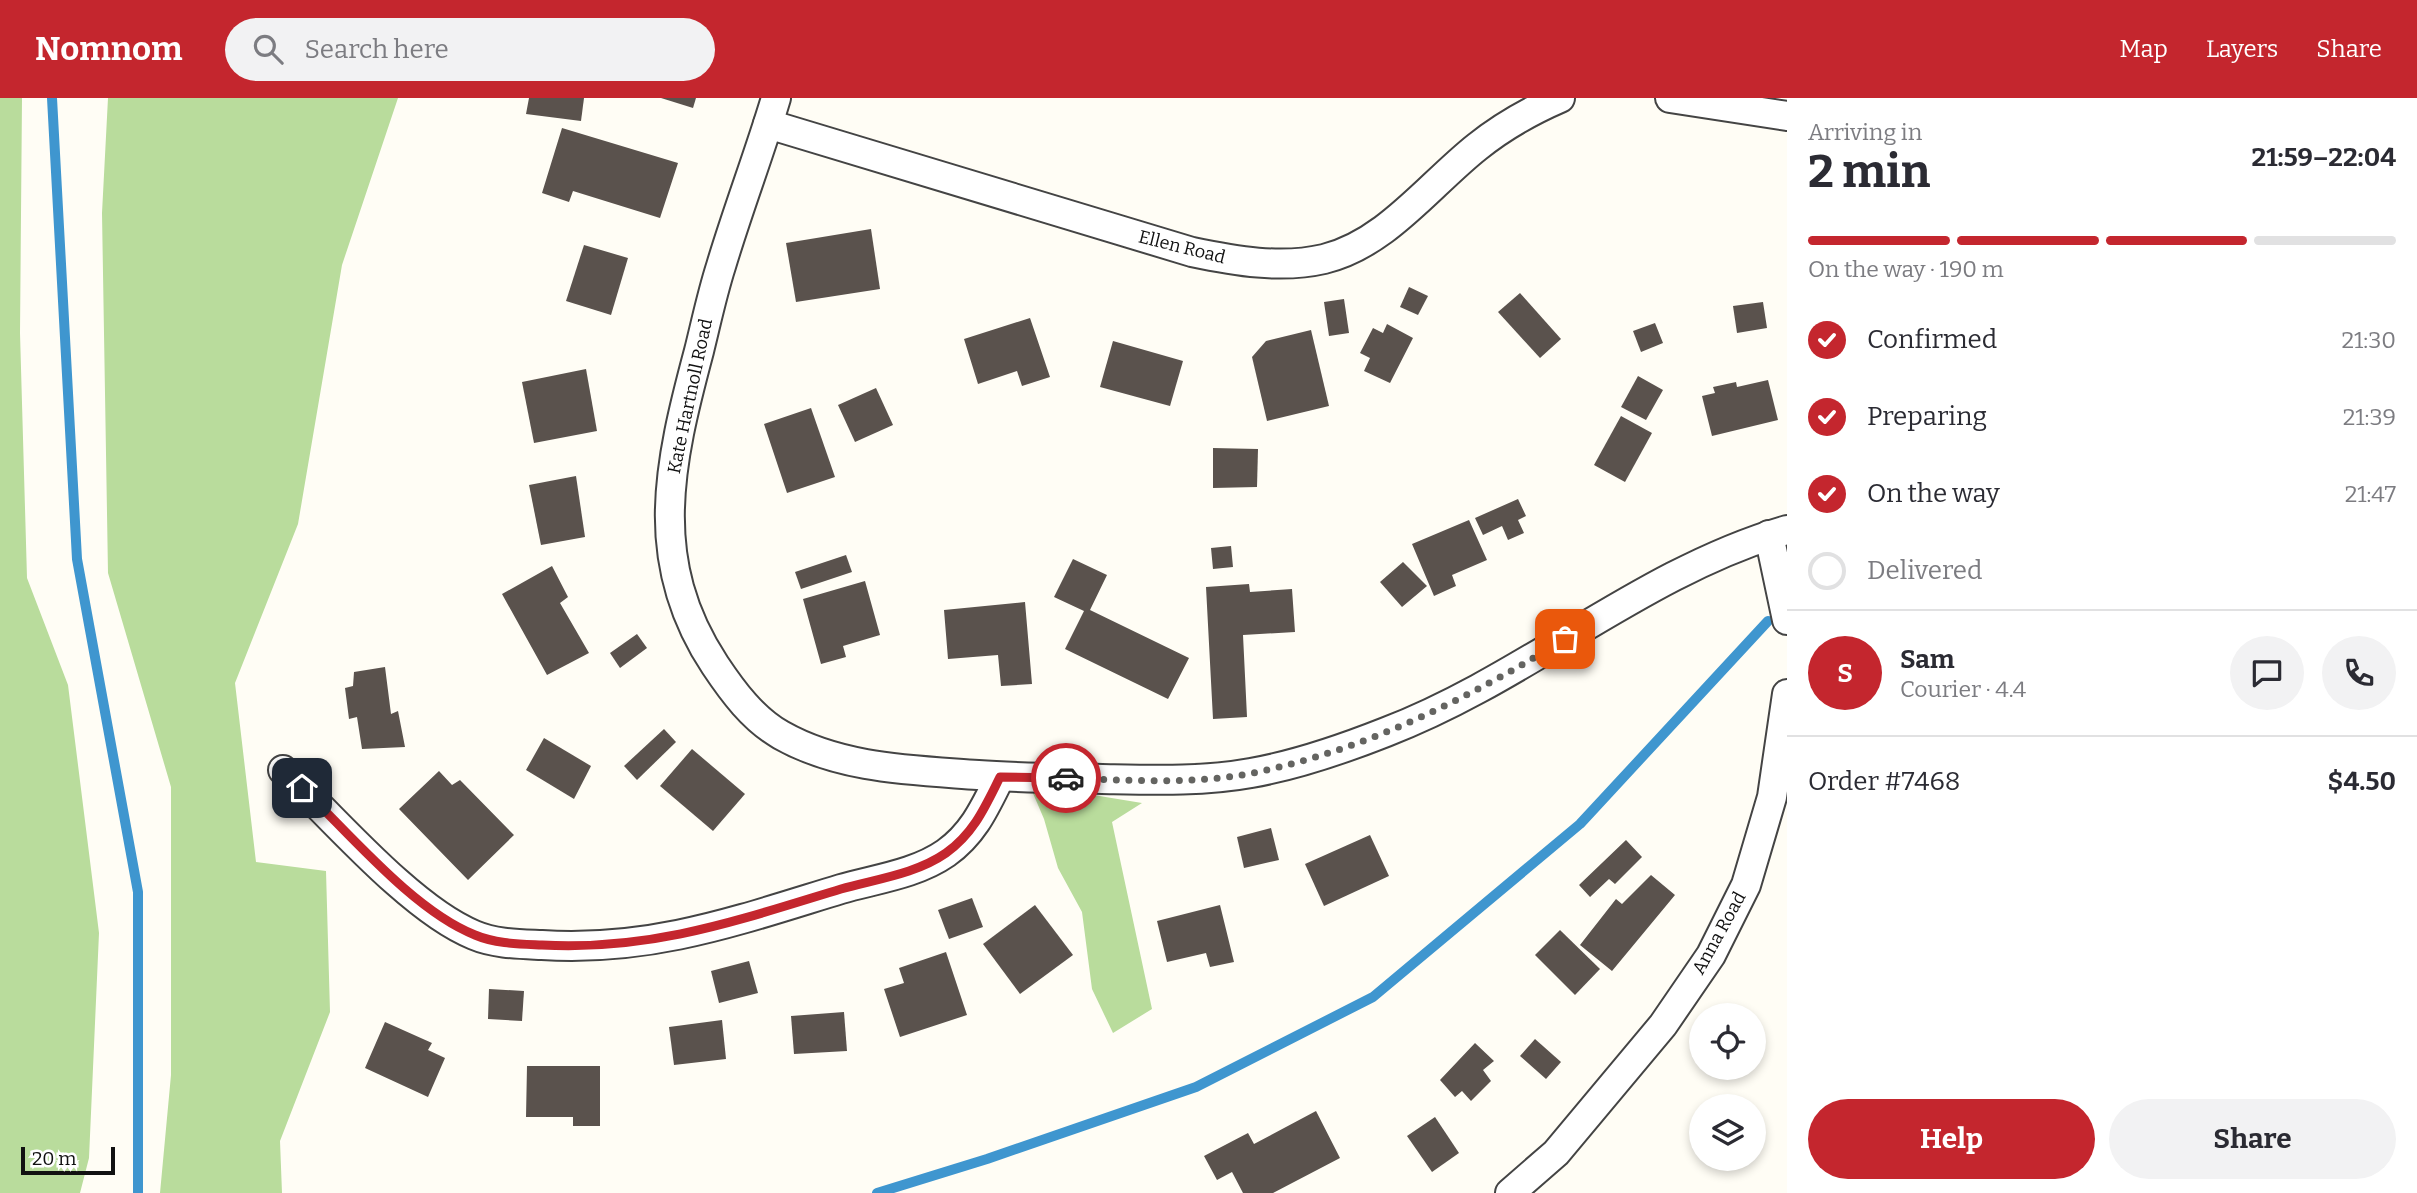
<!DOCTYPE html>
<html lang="en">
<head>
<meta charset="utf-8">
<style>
  :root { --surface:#fff; --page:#f2f2f3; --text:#2b2b33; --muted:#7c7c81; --line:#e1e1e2; --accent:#c4262e }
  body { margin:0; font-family:Bitter,serif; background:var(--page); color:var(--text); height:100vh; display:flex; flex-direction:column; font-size:26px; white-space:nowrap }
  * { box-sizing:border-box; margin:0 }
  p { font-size:23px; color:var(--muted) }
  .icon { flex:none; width:38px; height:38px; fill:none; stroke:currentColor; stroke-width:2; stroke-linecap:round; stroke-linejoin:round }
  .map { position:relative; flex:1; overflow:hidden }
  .drawer { display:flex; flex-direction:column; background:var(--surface); width:630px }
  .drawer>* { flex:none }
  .buttons { position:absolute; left:1689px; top:905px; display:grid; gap:14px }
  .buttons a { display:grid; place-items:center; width:77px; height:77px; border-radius:50%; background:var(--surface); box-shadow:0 4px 10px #0003; font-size:35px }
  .scale { position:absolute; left:21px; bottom:18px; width:94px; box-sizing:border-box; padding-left:7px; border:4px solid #111; border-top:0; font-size:19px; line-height:24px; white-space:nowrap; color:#111; -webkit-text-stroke:5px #fff; paint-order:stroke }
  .pin { position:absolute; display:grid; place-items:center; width:60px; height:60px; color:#fff; margin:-30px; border-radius:14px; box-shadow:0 4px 10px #0006 }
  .courier { position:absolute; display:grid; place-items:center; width:70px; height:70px; margin:-35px; border:5px solid #c4262e; border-radius:50%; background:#fff; color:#222; box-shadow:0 2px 9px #0007 }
  .summary em { font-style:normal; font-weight:700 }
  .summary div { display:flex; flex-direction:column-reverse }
  .summary { display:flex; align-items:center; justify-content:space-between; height:119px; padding:0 21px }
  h1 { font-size:46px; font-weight:700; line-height:52px }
  .bar { display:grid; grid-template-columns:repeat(4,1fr); gap:10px 7px; align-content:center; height:84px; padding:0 21px }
  .bar i { height:9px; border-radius:5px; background:var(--line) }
  .bar .selected { background:var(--accent) }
  .bar p { grid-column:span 4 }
  .line { display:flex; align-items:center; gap:18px; padding:0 21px; border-top:2px solid var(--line) }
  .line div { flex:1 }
  .round { display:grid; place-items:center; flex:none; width:74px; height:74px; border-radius:37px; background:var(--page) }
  ol { padding:0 21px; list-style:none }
  li { display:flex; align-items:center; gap:21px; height:77px }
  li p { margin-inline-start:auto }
  li .icon { padding:7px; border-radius:50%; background:var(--accent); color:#fff; stroke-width:4 }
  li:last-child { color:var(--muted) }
  li i { width:38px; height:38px; border:4px solid var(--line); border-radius:50% }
  .action { display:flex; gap:14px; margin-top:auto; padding:14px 21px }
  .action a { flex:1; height:80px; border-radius:42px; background:var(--accent); color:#fff; font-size:28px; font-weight:700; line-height:80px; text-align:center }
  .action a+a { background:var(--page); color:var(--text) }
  header { display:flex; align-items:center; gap:42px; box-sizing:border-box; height:98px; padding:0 35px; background:var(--accent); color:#fff }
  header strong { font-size:33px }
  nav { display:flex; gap:38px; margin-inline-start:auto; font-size:24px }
  .search { width:490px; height:63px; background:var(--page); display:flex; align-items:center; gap:18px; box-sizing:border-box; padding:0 24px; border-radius:38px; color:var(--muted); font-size:26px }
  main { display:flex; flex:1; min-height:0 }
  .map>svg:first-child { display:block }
</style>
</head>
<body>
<header>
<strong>Nomnom</strong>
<div class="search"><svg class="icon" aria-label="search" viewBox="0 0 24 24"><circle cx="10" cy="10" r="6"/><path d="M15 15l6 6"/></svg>Search here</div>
<nav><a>Map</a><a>Layers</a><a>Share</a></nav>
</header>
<main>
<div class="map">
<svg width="1787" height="1095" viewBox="0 0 1787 1095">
  <rect width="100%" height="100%" fill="#fffdf5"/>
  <g fill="#b9dc9c">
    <polygon points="0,0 22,0 20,235 27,480 68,587 99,835 89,1060 80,1095 0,1095"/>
    <polygon points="108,0 398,0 342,167 298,426 235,585 256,764 326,773 330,914 280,1043 282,1095 160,1095 171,977 171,689 108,475 102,115"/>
    <polygon points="1032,693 1069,693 1142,705 1112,724 1152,911 1113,935 1092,891 1082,814 1058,770 1044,721"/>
  </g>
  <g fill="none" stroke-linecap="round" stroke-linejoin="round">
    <g stroke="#3f96cf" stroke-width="10">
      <polyline points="52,0 77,461 138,794 138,1095"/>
      <polyline points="877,1095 987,1061 1196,989 1373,899 1580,726 1768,523"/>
    </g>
  </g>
  <g fill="#5a524d">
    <polygon points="529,0 584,0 581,23 526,16"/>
    <polygon points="661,0 696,0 693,10"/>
    <polygon points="562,30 678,65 660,120 573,93 569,104 542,95"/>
    <polygon points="871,131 880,191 796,204 786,145"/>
    <polygon points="584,147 628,160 611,217 566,203"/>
    <polygon points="1409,189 1428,198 1418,217 1400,209"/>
    <polygon points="1520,195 1561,241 1540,260 1498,214"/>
    <polygon points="1344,201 1349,235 1329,238 1324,204"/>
    <polygon points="1763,204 1767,230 1737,235 1733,208"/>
    <polygon points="1030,220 1050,279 1022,288 1017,273 978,286 964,241"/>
    <polygon points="1655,225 1663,245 1641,254 1633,233"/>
    <polygon points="1387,226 1413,240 1390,285 1364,273 1370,260 1360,255 1373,230 1383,235"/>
    <polygon points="1311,232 1329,308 1267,323 1252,259 1266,243"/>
    <polygon points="1113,243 1183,263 1170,308 1100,289"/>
    <polygon points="586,271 597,333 534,345 522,284"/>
    <polygon points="1638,278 1663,292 1646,322 1621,309"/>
    <polygon points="1768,282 1778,322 1712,338 1702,298 1715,295 1713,289 1736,284 1737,289"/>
    <polygon points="876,290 893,327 855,344 838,307"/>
    <polygon points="811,310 835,379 787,395 764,326"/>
    <polygon points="1621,318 1652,335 1625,384 1594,367"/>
    <polygon points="1213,350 1258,351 1257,389 1213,390"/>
    <polygon points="576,378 585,439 541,447 529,387"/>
    <polygon points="1518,401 1526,418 1518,422 1524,435 1508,442 1502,428 1483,437 1475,420"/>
    <polygon points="1469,422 1487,462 1452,477 1456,488 1434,498 1412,446"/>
    <polygon points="1231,448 1233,469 1213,471 1211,450"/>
    <polygon points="846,457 852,474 801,491 795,474"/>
    <polygon points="1073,461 1107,477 1090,512 1189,560 1168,601 1065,551 1084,513 1054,499"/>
    <polygon points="1403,464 1427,488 1402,509 1380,484"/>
    <polygon points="552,468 568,499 560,505 589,555 547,577 502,496"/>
    <polygon points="865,483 880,537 843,548 846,559 821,566 803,501"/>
    <polygon points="1249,486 1250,494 1292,491 1295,534 1243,537 1247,619 1213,621 1206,489"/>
    <polygon points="1025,504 1032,586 1001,588 998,557 948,561 944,512"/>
    <polygon points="637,536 647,550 620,570 610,555"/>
    <polygon points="385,569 391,616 398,613 405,649 362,651 357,619 349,621 345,590 353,588 354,574"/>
    <polygon points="664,631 676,644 637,682 624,668"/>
    <polygon points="544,640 591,668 574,701 526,672"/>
    <polygon points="692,651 745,696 713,733 660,688"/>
    <polygon points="439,673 452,687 460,682 514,737 468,782 399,711"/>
    <polygon points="1271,730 1279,762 1244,770 1237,739"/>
    <polygon points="1370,737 1389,778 1324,808 1305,766"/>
    <polygon points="1626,742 1642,759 1615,786 1609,781 1590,799 1579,787"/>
    <polygon points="1651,777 1675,797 1612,873 1580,847 1616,801 1622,806"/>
    <polygon points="972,800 983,829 949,841 938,812"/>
    <polygon points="1035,807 1073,857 1020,896 983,846"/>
    <polygon points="1220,807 1234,864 1210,869 1206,855 1167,864 1157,823"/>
    <polygon points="1560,832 1600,871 1575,897 1535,857"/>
    <polygon points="946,854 967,917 900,939 884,891 904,885 899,870"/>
    <polygon points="749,863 758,895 719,905 711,873"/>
    <polygon points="489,891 524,893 522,923 488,921"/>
    <polygon points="844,914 847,953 794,956 791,918"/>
    <polygon points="722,922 726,961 674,967 669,929"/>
    <polygon points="385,924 432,945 428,952 445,960 428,999 365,970"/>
    <polygon points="1535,941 1561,964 1546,981 1520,958"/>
    <polygon points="1475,945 1494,963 1483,972 1491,983 1471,1003 1462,993 1455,999 1440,982"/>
    <polygon points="527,968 600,968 600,1028 573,1028 573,1019 526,1019"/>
    <polygon points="1316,1013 1340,1060 1273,1095 1243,1095 1232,1074 1217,1082 1204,1058 1248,1035 1254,1046"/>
    <polygon points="1435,1019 1459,1055 1432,1074 1407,1038"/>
  </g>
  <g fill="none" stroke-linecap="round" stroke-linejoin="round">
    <defs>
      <g id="street">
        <path d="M776,0C759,57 738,111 721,168C712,196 706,225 699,253C669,365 646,463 715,567C733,594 753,621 781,637C841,671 911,672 978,677C1019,680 1061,680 1102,681C1151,682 1202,684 1251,675C1297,667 1343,651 1386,634C1527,580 1642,474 1787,432"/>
        <polyline points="1670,0 1787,18"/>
        <path d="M768,26L1192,154C1235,163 1281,171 1324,161C1386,146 1429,87 1477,49C1503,28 1530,13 1560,0"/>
        <polyline points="1769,437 1787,522"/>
        <path d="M283,672C333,720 412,812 474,837C495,846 520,846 542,847C652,854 739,822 841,791C876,781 916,776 946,755C974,735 985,709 1000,679"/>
        <polyline points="1510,1095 1556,1055 1663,927 1711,857 1746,787 1772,699 1787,596"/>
      </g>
    </defs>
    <use href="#street" stroke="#444" stroke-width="32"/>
    <use href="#street" stroke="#fff" stroke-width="28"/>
  </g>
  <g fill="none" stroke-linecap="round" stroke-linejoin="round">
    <path stroke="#646461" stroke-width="7" stroke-dasharray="0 12.6" d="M1066,680C1127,682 1192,687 1253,675C1365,652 1468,601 1565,541"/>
    <path stroke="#c4262e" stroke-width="9" d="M302,690C350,736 414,813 475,837C496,846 520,846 542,847C652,853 739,822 841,791C876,781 916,776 946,755C974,735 985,709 1000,679L1066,680"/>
  </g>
  <g text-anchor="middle" stroke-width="7" stroke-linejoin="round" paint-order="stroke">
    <g font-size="18" fill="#111" stroke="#fff">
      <text transform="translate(1182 149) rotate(14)" y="6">Ellen Road</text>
      <text transform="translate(690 298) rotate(-78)" y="6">Kate Hartnoll Road</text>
      <text transform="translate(1719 835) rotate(-61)" y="6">Anna Road</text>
    </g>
  </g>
</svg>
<div class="buttons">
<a><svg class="icon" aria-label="locate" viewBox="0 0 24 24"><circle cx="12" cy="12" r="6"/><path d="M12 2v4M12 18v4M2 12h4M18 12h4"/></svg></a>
<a><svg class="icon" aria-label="layers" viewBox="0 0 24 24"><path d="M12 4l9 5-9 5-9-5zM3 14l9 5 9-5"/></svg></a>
</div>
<div class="scale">20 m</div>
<div class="pin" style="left:1565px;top:541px;background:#ea580c"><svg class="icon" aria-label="bag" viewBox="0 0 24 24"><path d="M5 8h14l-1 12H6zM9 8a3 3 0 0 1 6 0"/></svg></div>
<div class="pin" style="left:302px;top:690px;background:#1f2937"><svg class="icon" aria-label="home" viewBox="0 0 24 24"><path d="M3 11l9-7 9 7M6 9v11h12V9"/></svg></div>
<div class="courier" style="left:1066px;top:680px"><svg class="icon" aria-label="car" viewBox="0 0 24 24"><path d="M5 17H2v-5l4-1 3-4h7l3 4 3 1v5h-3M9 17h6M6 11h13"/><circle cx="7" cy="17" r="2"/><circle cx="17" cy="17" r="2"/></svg></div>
</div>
<section class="drawer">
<div class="summary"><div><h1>2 min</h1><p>Arriving in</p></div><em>21:59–22:04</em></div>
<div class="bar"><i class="selected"></i><i class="selected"></i><i class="selected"></i><i></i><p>On the way · 190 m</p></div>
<ol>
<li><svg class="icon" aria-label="check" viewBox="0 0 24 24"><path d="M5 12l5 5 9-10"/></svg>Confirmed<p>21:30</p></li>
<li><svg class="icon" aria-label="check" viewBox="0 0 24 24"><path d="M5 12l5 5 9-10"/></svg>Preparing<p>21:39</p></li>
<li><svg class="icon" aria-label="check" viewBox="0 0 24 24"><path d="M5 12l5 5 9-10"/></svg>On the way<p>21:47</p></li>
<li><i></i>Delivered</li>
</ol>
<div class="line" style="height:126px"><b class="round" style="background:var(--accent);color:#fff">S</b><div><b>Sam</b><p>Courier · 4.4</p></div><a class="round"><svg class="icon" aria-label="chat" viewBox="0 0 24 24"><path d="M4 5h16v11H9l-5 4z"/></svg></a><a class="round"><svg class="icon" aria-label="phone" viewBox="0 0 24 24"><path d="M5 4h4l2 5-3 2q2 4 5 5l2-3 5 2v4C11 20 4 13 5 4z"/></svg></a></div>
<div class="line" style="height:91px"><div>Order #7468</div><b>$4.50</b></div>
<div class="action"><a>Help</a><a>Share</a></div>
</section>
</main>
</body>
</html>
